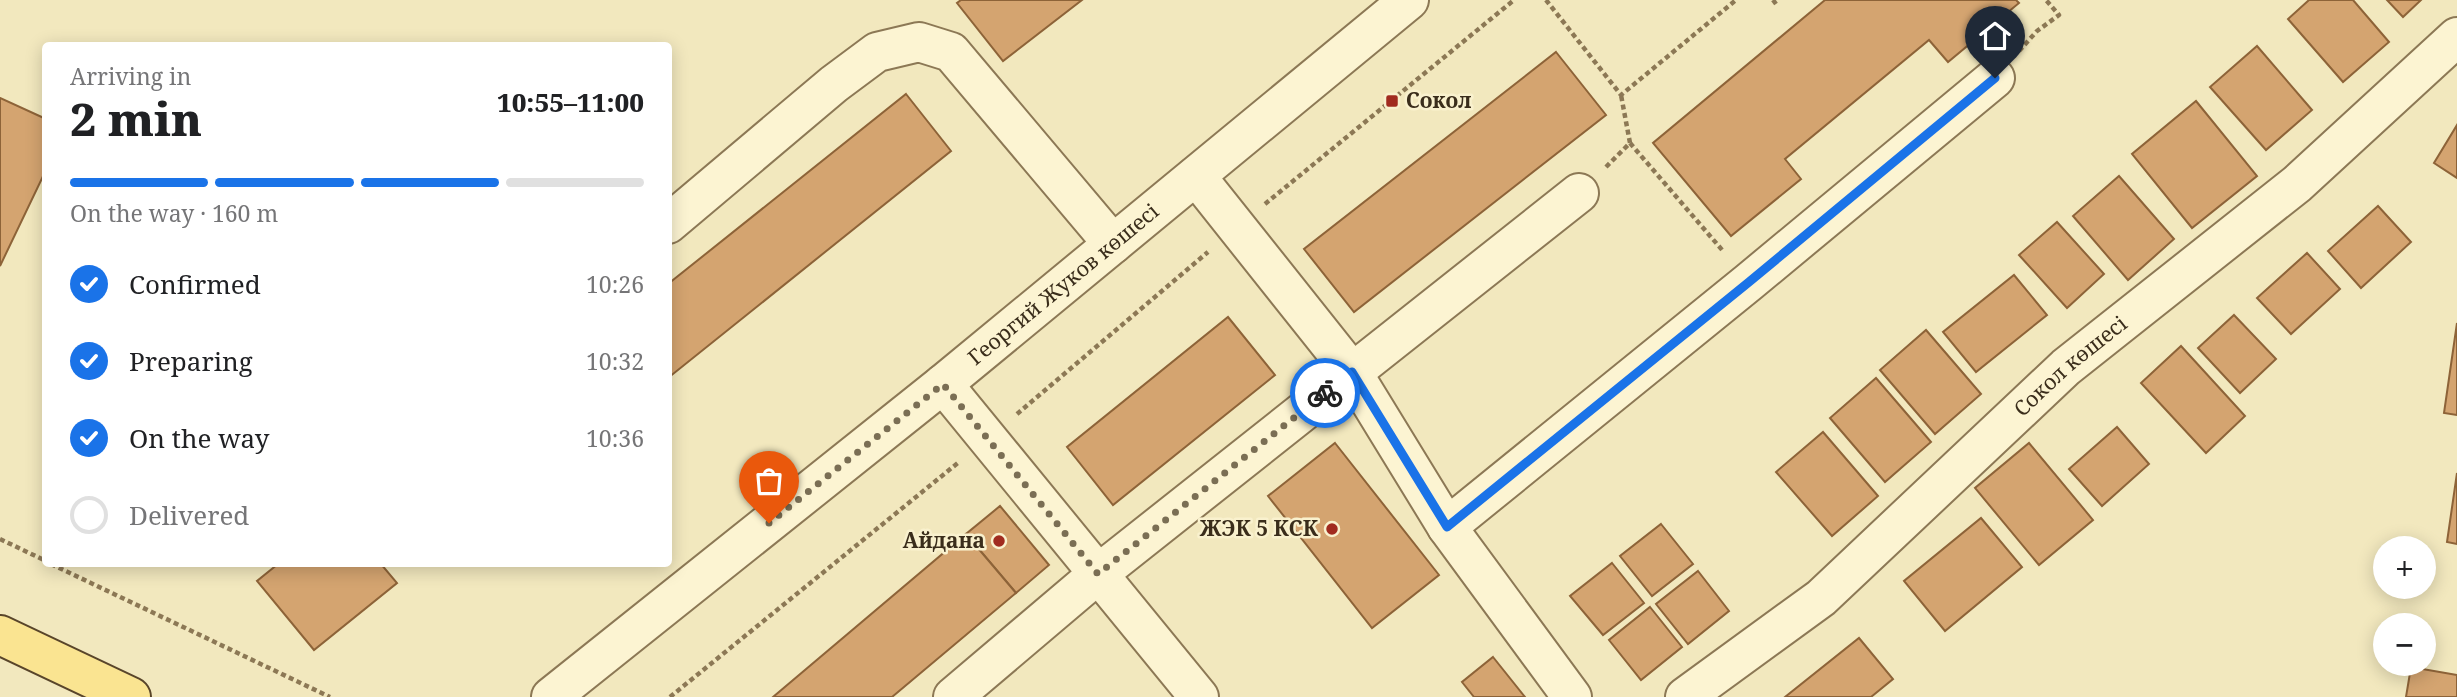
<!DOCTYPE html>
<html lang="en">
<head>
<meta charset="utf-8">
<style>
  :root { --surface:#fff; --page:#f6f6f6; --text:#202124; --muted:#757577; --line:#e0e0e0; --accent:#1a73e8 }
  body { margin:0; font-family:"Noto Serif",serif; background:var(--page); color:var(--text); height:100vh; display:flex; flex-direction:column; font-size:26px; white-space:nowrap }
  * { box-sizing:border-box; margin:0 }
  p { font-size:23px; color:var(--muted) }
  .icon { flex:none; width:38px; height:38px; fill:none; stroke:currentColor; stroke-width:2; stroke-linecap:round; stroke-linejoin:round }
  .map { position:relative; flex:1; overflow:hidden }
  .drawer { position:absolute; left:42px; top:42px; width:630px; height:525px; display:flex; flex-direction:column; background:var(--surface); border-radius:7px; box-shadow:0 4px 18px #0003 }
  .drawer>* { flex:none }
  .controls { position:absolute; left:2373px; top:536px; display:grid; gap:14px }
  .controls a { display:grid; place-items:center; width:63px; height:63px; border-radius:50%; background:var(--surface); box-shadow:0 4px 18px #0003; font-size:35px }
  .pin { position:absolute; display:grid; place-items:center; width:60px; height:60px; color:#fff; margin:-72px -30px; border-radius:50% 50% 50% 0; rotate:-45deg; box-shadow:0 0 7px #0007 }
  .pin .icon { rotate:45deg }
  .courier { position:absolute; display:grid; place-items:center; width:70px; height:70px; margin:-35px; border:5px solid #1a73e8; border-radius:50%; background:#fff; color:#222; box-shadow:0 2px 9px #0007 }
  .head em { font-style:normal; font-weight:800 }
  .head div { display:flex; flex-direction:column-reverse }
  .head { display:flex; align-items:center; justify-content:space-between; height:119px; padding:0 28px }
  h1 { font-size:46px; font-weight:800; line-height:52px }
  .bar { display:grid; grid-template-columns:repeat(4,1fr); gap:10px 7px; align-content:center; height:84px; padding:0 28px }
  .bar i { height:9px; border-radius:5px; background:var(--line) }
  .bar .current { background:var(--accent) }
  .bar p { grid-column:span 4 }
  ol { padding:0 28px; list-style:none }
  li { display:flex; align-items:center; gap:21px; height:77px }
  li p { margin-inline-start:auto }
  li .icon { padding:7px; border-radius:50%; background:var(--accent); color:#fff; stroke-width:4 }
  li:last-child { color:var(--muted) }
  li i { width:38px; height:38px; border:4px solid var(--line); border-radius:50% }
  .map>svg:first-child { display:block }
</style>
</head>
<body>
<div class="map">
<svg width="2457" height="697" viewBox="0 0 2457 697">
  <rect width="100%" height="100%" fill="#f2e8be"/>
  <g fill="#d4a470" stroke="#8d6338" stroke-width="2">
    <polygon points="961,0 1082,0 1003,61 957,3"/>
    <polygon points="1825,0 2016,0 2019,3 1948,62 1929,40 1785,159 1801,179 1731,236 1653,143"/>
    <polygon points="2309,0 2353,0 2389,42 2343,82 2288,19"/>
    <polygon points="2387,0 2421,0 2403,17"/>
    <polygon points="2257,46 2312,110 2266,150 2210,87"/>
    <polygon points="1556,52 1606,115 1354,312 1304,249"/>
    <polygon points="906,94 951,151 668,378 668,284"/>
    <polygon points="0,98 46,119 46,170 0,266"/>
    <polygon points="2196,101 2257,176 2192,228 2132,154"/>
    <polygon points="2457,125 2457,178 2434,163"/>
    <polygon points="2119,176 2174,239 2128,280 2073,216"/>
    <polygon points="2378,206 2411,242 2361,288 2328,251"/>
    <polygon points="2057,222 2104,274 2067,308 2019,255"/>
    <polygon points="2307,253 2340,289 2291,334 2257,298"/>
    <polygon points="2014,275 2047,315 1976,372 1943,332"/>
    <polygon points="2234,315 2276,359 2240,393 2198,348"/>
    <polygon points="1228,317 1275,375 1113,505 1067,447"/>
    <polygon points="2457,323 2457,415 2444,413"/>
    <polygon points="1926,330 1981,394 1935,434 1880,370"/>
    <polygon points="2181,346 2245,416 2206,453 2141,383"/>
    <polygon points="1876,378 1931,442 1885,482 1830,418"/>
    <polygon points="2117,427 2149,464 2102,506 2069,469"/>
    <polygon points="1823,432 1878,496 1832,536 1776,472"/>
    <polygon points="1335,443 1439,575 1372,628 1268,496"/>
    <polygon points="2029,443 2093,520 2039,565 1975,488"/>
    <polygon points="2457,473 2457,544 2447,542"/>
    <polygon points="1000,506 1049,565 1016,593 966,534"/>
    <polygon points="1981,518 2022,567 1945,631 1904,581"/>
    <polygon points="1661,524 1693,564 1652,596 1620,556"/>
    <polygon points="966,534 1016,593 892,697 773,697"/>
    <polygon points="1612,563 1644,603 1603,635 1570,596"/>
    <polygon points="278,564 381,564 397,583 314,650 257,581"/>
    <polygon points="1698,571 1729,611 1688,644 1656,604"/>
    <polygon points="1650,607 1682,647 1641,680 1609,640"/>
    <polygon points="1859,638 1893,679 1871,697 1785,697"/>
    <polygon points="1493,657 1525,697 1474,697 1462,682"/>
    <polygon points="2411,667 2457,675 2457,697 2406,697"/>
  </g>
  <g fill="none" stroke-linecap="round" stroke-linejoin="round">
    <defs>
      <g id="minor">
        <polyline points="1196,176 1352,372 1447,527 1572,697"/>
        <polyline points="668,224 834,84 877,52 919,42 951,52 1113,244"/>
        <polyline points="943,384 1199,697"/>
        <polyline points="1447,527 1749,282 1995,78"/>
        <path id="s1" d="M551,697L943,384L1409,0"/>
        <polyline points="953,697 1098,574 1579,193"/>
        <path id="s2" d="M1685,697L1821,598L2066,367L2297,184L2457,37"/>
      </g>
      <polyline id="major" points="0,635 131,697"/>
    </defs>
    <use href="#minor" stroke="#8c7855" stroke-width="42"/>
    <use href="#major" stroke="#59452a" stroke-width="42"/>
    <g stroke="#8c7855" stroke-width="4.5" stroke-dasharray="5 3.5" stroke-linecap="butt">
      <polyline points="1546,0 1621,95 1736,0"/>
      <polyline points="1773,0 1776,4"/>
      <polyline points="2019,51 2037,31 2059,15 2046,0"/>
      <polyline points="1630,143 1723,251"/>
      <polyline points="1606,167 1630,143 1621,95"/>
      <polyline points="1265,204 1514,0"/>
      <polyline points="1017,414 1208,252"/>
      <polyline points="0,539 46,561"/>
      <polyline points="51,564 330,697"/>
      <polyline points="670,697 959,462"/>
    </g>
    <use href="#minor" stroke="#fcf4d2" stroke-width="38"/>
    <use href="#major" stroke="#fae491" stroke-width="38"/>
  </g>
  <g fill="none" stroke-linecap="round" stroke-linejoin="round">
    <polyline stroke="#7a6e54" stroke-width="7" stroke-dasharray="0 12.6" points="769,523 943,384 1098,574 1325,393"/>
    <polyline stroke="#1a73e8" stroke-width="9" points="1325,393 1352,372 1447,527 1749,282 1995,78"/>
  </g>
  <g fill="#a12b1f" stroke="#f9f1ce" stroke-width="2.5">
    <rect x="1385" y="94" width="14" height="14" rx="3.5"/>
    <circle cx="1332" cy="529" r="7"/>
    <circle cx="999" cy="541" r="7"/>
  </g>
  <g text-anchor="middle" stroke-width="5" stroke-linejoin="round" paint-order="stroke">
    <g font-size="21" font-weight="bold" fill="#3a2d1b" stroke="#f9f1ce" text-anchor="end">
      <text x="1406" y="108" text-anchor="start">Сокол</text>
      <text x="1318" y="536">ЖЭК 5 КСК</text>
      <text x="985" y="548">Айдана</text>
    </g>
    <g font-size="21" fill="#3a2d1b" stroke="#f9f1ce">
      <text dy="7" stroke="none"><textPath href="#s1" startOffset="658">Георгий Жуков көшесі</textPath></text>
      <text dy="7" stroke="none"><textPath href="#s2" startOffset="509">Сокол көшесі</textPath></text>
    </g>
  </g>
</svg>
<div class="controls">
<a>+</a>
<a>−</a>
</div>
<div class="pin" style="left:769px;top:523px;background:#ea580c"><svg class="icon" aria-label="bag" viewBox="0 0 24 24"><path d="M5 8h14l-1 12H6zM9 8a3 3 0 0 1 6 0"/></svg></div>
<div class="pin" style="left:1995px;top:78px;background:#1f2937"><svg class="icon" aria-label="home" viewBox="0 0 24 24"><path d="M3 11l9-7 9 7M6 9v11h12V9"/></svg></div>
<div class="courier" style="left:1325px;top:393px"><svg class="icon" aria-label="bike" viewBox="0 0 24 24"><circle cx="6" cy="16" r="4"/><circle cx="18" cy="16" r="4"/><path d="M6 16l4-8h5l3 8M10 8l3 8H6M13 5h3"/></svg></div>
<section class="drawer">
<div class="head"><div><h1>2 min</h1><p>Arriving in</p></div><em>10:55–11:00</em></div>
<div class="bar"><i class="current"></i><i class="current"></i><i class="current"></i><i></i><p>On the way · 160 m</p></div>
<ol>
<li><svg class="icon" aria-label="check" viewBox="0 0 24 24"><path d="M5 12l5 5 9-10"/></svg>Confirmed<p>10:26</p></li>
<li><svg class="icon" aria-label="check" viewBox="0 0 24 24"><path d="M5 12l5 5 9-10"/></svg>Preparing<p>10:32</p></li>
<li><svg class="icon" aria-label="check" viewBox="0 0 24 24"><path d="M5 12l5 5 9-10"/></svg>On the way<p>10:36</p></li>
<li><i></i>Delivered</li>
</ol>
</section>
</div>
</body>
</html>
